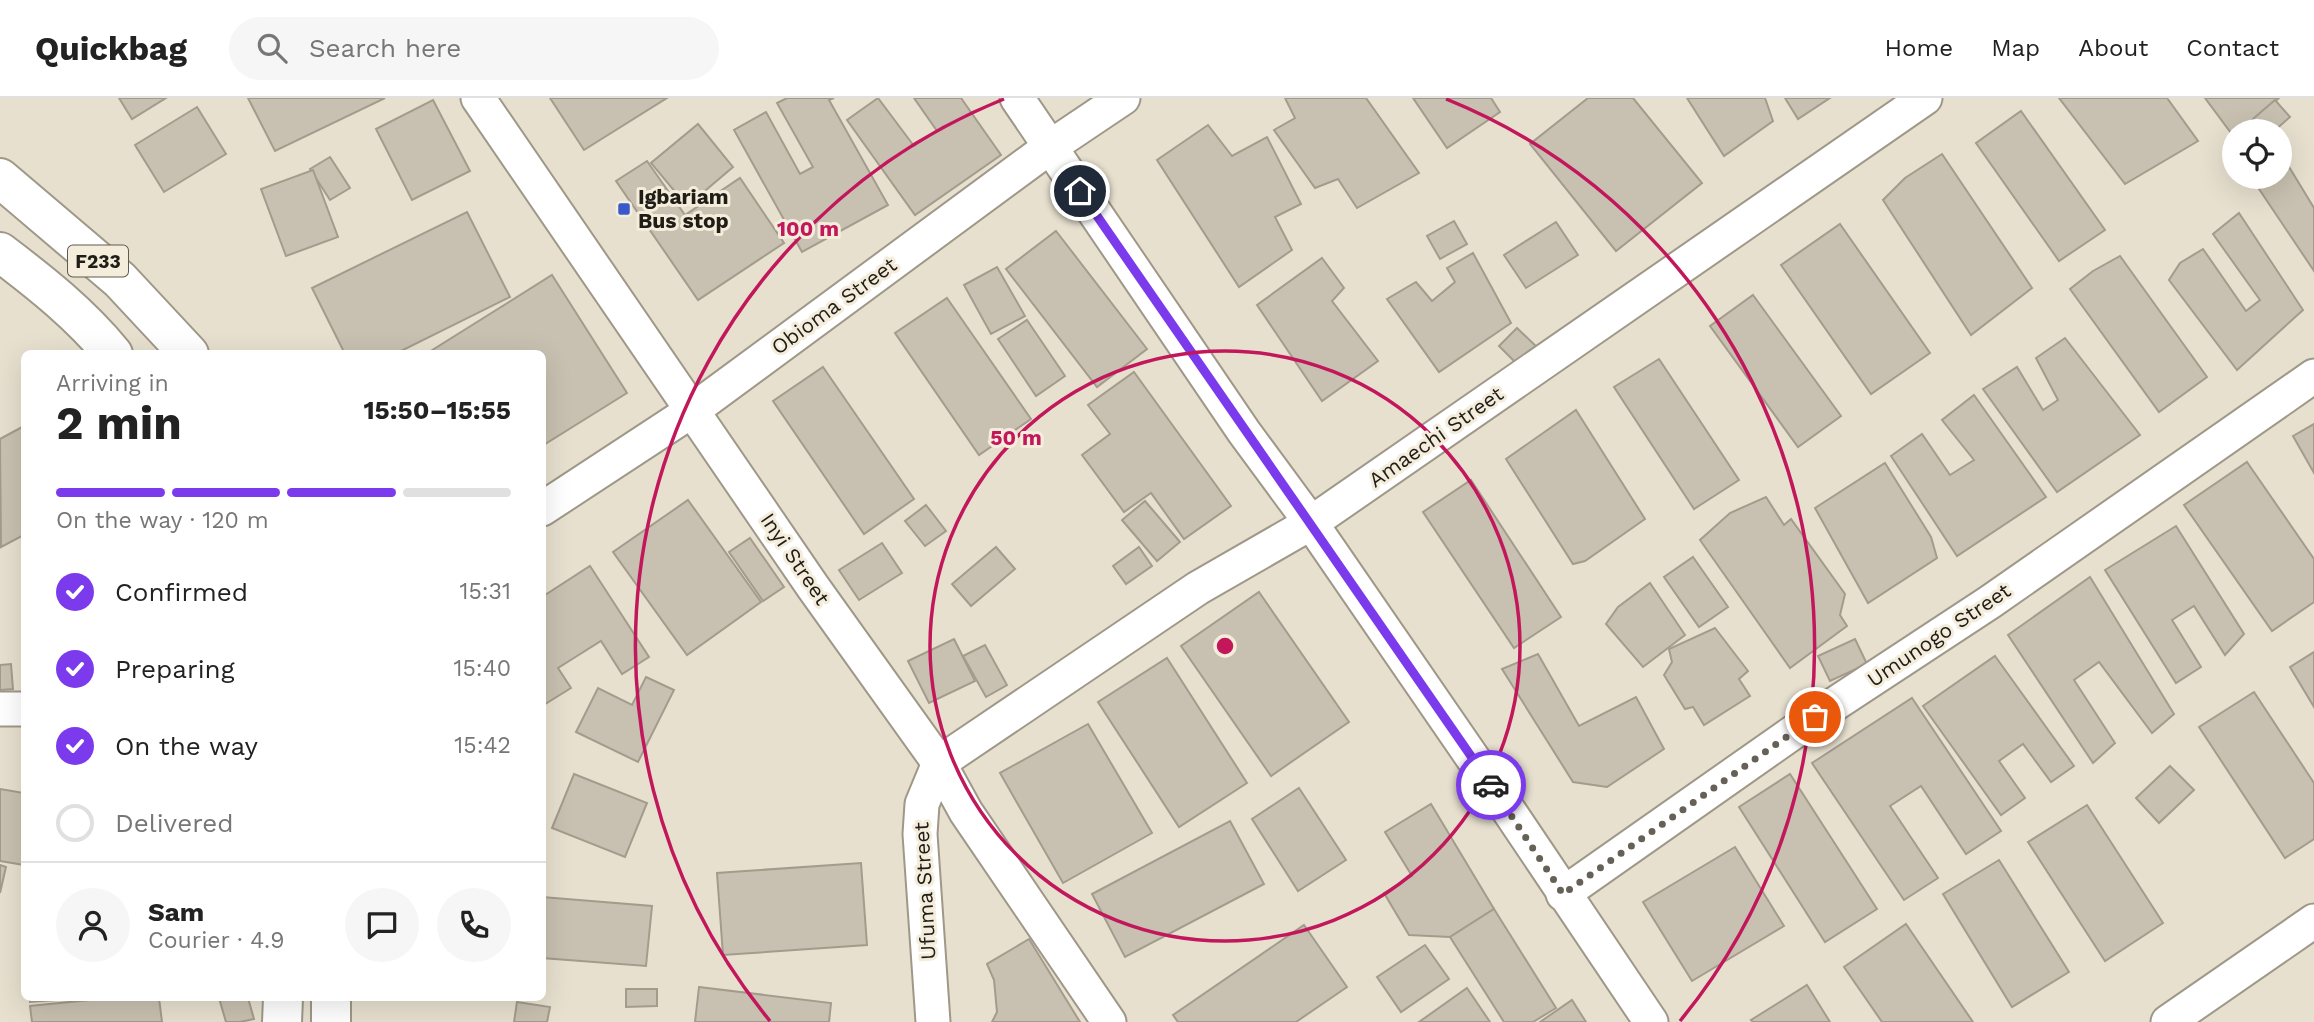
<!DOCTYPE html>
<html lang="en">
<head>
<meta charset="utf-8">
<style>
  :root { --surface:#fff; --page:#f6f6f6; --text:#222; --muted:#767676; --line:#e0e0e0; --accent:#7c3aed }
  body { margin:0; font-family:"Work Sans",sans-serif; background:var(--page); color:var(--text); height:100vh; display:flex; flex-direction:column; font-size:26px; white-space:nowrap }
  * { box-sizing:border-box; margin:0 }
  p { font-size:23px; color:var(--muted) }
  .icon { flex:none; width:38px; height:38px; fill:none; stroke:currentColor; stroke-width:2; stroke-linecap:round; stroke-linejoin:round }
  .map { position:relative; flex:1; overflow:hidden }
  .sheet { position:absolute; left:21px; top:252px; width:525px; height:651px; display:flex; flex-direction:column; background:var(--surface); border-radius:10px; box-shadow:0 7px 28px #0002 }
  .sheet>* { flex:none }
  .controls { position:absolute; left:2222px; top:21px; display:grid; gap:14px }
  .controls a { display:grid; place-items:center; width:70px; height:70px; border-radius:50%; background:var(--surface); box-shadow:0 7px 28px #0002; font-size:35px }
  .pin { position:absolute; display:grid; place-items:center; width:60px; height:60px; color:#fff; margin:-30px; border:4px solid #fff; border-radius:50%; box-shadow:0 2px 7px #0007 }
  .courier { position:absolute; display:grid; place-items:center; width:70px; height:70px; margin:-35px; border:5px solid #7c3aed; border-radius:50%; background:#fff; color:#222; box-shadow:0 2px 9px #0007 }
  .overview em { font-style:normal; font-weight:700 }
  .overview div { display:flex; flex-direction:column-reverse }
  .overview { display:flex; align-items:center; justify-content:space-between; height:119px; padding:0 35px }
  h1 { font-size:46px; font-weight:700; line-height:52px }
  .bar { display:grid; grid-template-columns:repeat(4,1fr); gap:10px 7px; align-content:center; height:84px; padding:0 35px }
  .bar i { height:9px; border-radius:5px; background:var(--line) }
  .bar .active { background:var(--accent) }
  .bar p { grid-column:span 4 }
  .line { display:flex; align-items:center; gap:18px; padding:0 35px; border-top:2px solid var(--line) }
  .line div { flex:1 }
  .round { display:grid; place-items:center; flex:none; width:74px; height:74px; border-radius:37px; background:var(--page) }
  ol { padding:0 35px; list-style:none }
  li { display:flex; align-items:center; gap:21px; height:77px }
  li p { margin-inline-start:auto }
  li .icon { padding:7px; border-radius:50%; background:var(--accent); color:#fff; stroke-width:4 }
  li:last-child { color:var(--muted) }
  li i { width:38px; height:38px; border:4px solid var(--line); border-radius:50% }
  header { display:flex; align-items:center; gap:42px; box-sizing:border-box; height:98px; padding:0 35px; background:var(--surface); border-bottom:2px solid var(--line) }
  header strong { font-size:33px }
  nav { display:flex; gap:38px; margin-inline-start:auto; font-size:24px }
  .search { width:490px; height:63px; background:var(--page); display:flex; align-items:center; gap:18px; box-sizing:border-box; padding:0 24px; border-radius:38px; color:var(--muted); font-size:26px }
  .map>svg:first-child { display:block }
</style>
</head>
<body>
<header>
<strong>Quickbag</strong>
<div class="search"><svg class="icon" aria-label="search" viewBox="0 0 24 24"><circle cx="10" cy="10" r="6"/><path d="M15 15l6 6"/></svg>Search here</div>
<nav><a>Home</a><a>Map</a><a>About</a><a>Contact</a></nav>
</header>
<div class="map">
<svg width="2314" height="924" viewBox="0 0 2314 924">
  <rect width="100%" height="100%" fill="#e7e0cf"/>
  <g fill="#c8c1b1" stroke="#a39c8c" stroke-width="2">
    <polygon points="119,0 166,0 132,21"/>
    <polygon points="248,0 385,0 275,53"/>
    <polygon points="550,0 667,0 584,52"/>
    <polygon points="787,0 834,0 829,2 888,107 802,154 734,32 766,14 800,76 813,69 777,5"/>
    <polygon points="878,0 914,48 937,33 914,0 961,0 1001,57 915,117 847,22"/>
    <polygon points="1285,0 1366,0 1419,75 1357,110 1338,81 1315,90 1274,32 1295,20"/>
    <polygon points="1413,0 1491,0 1500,14 1447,50"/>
    <polygon points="1588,0 1633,0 1702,85 1616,153 1530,46"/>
    <polygon points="1687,0 1765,0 1773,23 1724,58"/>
    <polygon points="1785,0 1830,0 1798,21"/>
    <polygon points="2059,0 2167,0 2198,43 2125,86"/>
    <polygon points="2205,0 2279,0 2241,33 2235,33 2234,39"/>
    <polygon points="433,2 470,73 412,102 376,31"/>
    <polygon points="2275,2 2290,19 2274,33 2239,33"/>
    <polygon points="197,9 226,56 164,94 135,47"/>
    <polygon points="2021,13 2105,132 2059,163 1976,45"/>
    <polygon points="698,26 733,69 687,108 651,65"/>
    <polygon points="1208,27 1232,58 1267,39 1301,106 1275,119 1292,152 1239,189 1157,62"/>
    <polygon points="2280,54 2314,110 2314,173 2251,79 2280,79"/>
    <polygon points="1942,56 2032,190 1971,237 1883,102 1905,80"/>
    <polygon points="330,59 350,90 330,102 310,71"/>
    <polygon points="647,63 685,117 740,80 784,145 698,202 616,83"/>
    <polygon points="313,72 338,139 286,158 261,91"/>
    <polygon points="467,114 510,199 395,256 345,256 312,190"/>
    <polygon points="2239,115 2303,212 2237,272 2169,182 2180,165 2203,151 2246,213 2260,202 2213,136"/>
    <polygon points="1454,123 1467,146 1440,161 1427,138"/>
    <polygon points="1556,124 1578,157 1526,190 1504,157"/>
    <polygon points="1840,126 1930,255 1871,296 1781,167"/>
    <polygon points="1056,133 1147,251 1097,289 1006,171"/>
    <polygon points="1473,155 1511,225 1439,274 1387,201 1416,184 1432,203 1455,184 1447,170"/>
    <polygon points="2120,158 2207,279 2159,314 2070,191 2093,173"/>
    <polygon points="1322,160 1344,190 1332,203 1378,263 1322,303 1257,207"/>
    <polygon points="997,169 1025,218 991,236 964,187"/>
    <polygon points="552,177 627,295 542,348 542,256 426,256"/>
    <polygon points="1753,197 1841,318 1798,349 1710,228"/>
    <polygon points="947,200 1031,321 979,357 895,235"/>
    <polygon points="1027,222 1065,278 1036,298 998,241"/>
    <polygon points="1517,230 1541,253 1523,272 1499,248"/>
    <polygon points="2065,240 2140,337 2057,394 1983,291 2017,269 2043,312 2058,302 2036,260"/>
    <polygon points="1659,261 1739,382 1694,411 1614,289"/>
    <polygon points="823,269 914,401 864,436 773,303"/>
    <polygon points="1134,274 1231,408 1184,441 1151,395 1124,414 1082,357 1110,336 1088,307"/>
    <polygon points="1974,297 2046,399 1957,458 1891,358 1922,336 1950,377 1974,362 1942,322"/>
    <polygon points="1576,312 1645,421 1585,463 1573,466 1506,361"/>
    <polygon points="2314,326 2314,375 2293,338"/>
    <polygon points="24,328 24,437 1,449 0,341"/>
    <polygon points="2247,364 2314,461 2314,504 2272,533 2184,407"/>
    <polygon points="1885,365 1931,439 1937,460 1868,505 1815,410"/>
    <polygon points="1471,382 1561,519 1514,550 1423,414"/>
    <polygon points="1766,399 1784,427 1791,421 1845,496 1840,517 1847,528 1790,570 1700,442 1730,415"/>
    <polygon points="688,402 761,504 687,557 613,454"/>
    <polygon points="1145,403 1180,444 1157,463 1122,422"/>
    <polygon points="926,407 946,433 925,448 905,423"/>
    <polygon points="2176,428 2244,536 2225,557 2194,508 2172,522 2201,569 2176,585 2105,472"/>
    <polygon points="750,440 784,489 763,503 729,454"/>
    <polygon points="882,445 902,475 859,502 839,472"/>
    <polygon points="996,449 1015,471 971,508 952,486"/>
    <polygon points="1139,449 1152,468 1126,486 1113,468"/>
    <polygon points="1693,459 1728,509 1699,529 1664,479"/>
    <polygon points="590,468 649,559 622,576 601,543 558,570 571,590 542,608 542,499"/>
    <polygon points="2090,479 2174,616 2152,635 2099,564 2074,582 2115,645 2093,665 2008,537"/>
    <polygon points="1650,485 1685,537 1643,569 1606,526 1618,509"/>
    <polygon points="1259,494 1349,624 1271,678 1181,548"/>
    <polygon points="1715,530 1748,573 1739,581 1750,598 1704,627 1693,609 1685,611 1664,577 1672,564 1669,551"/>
    <polygon points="954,541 975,583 929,605 908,563"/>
    <polygon points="1855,541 1867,566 1830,583 1818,558"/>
    <polygon points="985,547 1007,587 986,599 963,558"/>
    <polygon points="2314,554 2314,609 2290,569"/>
    <polygon points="1538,556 1579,628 1636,599 1664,651 1607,689 1573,684 1502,571"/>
    <polygon points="1995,558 2074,668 2051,684 2023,646 1999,663 2025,700 2001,717 1923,608"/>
    <polygon points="1167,560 1247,685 1179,729 1098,604"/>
    <polygon points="11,566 13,591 0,592 0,567"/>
    <polygon points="646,579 674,592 638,664 576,634 598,590 632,607"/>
    <polygon points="2254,594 2314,685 2314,741 2285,760 2199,629"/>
    <polygon points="1912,600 2001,733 1966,756 1921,688 1890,708 1938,780 1904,802 1812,665"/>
    <polygon points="1088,626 1152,735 1063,785 1000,675"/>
    <polygon points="2170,668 2194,692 2159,725 2136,700"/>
    <polygon points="574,676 647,705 625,759 552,730"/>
    <polygon points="1790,676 1877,811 1825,844 1739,709"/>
    <polygon points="1299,690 1346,762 1298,793 1252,721"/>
    <polygon points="0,691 24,695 24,767 0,763"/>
    <polygon points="1431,706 1494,811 1450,839 1409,837 1384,795 1412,778 1385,734"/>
    <polygon points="2087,707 2163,825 2105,863 2028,744"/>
    <polygon points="1230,723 1264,786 1125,859 1092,796"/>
    <polygon points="1735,749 1784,828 1692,883 1643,804"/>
    <polygon points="1999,762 2069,874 2012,909 1943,796"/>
    <polygon points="861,765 867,847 723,857 717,775"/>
    <polygon points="0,767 6,769 0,795"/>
    <polygon points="542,799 652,808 646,868 542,860"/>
    <polygon points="1494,811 1556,910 1533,924 1504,924 1450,839"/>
    <polygon points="1906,826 1973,924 1882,924 1844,869"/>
    <polygon points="1304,827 1347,889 1296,924 1178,924 1173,917"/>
    <polygon points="1029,841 1080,924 992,924 997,914 994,882 987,866"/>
    <polygon points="1425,847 1449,881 1401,914 1377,879"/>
    <polygon points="1807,887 1830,924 1753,924 1751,922"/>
    <polygon points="699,889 831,905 829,924 695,924"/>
    <polygon points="1467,890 1490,924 1419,924"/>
    <polygon points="626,891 657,891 657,908 626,909"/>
    <polygon points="30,900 83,900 30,904"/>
    <polygon points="89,900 159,900 162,924 32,924 30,908 89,902"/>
    <polygon points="219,900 248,900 254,921 240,924 226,924"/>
    <polygon points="1572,902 1586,924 1540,924"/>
    <polygon points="517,904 550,909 547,924 514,924"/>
  </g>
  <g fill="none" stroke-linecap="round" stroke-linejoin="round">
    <defs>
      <g id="street">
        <polyline points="478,0 813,489 939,665 966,714 1109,924"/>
        <polyline points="1017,0 1244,334 1311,425 1505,707 1651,924"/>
        <polyline points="542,411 693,312 1050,49 1123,0"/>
        <polyline points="0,611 24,611"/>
        <polyline points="1563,796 1815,619 1990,504 2314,278"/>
        <polyline points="933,924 920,736 922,706 939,665 1198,490 1311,425 1925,0"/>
        <polyline points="2168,924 2314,823"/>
      </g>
      <g id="primary">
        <polyline points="0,80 120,182 189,256"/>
        <path d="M0,154C41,185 80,216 113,256"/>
        <polyline points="331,900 331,924"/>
        <polyline points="282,924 283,900"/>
      </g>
    </defs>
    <use href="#street" stroke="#9f9888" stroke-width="37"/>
    <use href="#primary" stroke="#9f9888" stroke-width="42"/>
    <use href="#street" stroke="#fff" stroke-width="33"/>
    <use href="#primary" stroke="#fff" stroke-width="38"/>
  </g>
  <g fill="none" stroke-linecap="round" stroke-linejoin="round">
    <polyline stroke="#666157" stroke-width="7" stroke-dasharray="0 12.6" points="1491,687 1563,796 1815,619"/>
    <path stroke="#7c3aed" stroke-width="9" d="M1080,93C1216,292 1355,489 1491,687"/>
  </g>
  <g fill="none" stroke="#c2185b" stroke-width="3.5">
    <circle cx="1225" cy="548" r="295"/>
    <path d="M770 923A590 590 0 0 1 1004 1M1446 1A590 590 0 0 1 1680 923"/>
  </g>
  <rect fill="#3959ca" stroke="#f4eddc" stroke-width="2.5" x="617" y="104" width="14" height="14" rx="3.5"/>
  <g text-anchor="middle" stroke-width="6" stroke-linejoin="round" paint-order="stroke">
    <rect fill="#f4eddc" stroke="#605b52" stroke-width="2" x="68" y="147.5" width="60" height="31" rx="5"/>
    <g font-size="19" font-weight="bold" fill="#201d17">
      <text x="98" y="170">F233</text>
    </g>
    <g font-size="21" font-weight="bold" fill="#201d17" stroke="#f4eddc" text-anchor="start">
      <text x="638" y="106">Igbariam<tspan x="638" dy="24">Bus stop</tspan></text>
    </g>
    <g font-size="21" fill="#201d17" stroke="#f4eddc">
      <text transform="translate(834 208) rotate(-36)" y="7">Obioma Street</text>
      <text transform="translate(1436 339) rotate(-35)" y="7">Amaechi Street</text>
      <text transform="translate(795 461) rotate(56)" y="7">Inyi Street</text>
      <text transform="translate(1939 537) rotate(-34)" y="7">Umunogo Street</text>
      <text transform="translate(925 793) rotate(-93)" y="7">Ufuma Street</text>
    </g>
  </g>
  <circle cx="1225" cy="548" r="10" fill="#c2185b" stroke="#f4eddc" stroke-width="3.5"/>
  <g font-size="21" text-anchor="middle" font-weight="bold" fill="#c2185b" stroke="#f4eddc" stroke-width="6" stroke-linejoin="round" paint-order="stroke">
    <text x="808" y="138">100 m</text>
    <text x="1016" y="347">50 m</text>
  </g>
</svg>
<div class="controls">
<a><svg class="icon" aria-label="locate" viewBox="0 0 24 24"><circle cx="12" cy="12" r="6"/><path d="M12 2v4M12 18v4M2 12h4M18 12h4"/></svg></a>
</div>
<div class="pin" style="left:1815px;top:619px;background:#ea580c"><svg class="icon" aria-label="bag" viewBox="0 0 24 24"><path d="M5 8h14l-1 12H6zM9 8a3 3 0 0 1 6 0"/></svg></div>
<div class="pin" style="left:1080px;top:93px;background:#1f2937"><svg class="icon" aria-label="home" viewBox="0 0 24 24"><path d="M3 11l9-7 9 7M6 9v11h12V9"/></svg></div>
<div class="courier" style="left:1491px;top:687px"><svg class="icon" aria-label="car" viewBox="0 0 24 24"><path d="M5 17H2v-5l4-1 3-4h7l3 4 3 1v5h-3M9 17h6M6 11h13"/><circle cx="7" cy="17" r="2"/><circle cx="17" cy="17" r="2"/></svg></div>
<section class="sheet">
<div class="overview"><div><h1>2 min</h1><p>Arriving in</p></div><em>15:50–15:55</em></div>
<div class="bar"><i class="active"></i><i class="active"></i><i class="active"></i><i></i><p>On the way · 120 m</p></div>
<ol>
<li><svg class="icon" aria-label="check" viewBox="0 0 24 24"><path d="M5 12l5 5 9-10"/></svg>Confirmed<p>15:31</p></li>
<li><svg class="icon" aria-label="check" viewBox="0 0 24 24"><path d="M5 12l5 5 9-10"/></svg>Preparing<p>15:40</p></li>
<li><svg class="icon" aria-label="check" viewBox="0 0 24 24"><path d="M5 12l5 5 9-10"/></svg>On the way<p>15:42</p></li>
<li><i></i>Delivered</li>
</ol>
<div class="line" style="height:126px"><a class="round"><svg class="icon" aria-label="person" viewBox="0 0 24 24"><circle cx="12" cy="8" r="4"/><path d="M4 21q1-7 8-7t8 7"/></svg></a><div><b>Sam</b><p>Courier · 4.9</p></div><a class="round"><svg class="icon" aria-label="chat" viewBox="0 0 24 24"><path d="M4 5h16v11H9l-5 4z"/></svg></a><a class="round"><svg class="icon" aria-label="phone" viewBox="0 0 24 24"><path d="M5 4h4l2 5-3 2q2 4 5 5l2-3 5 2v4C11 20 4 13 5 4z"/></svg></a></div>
</section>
</div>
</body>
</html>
